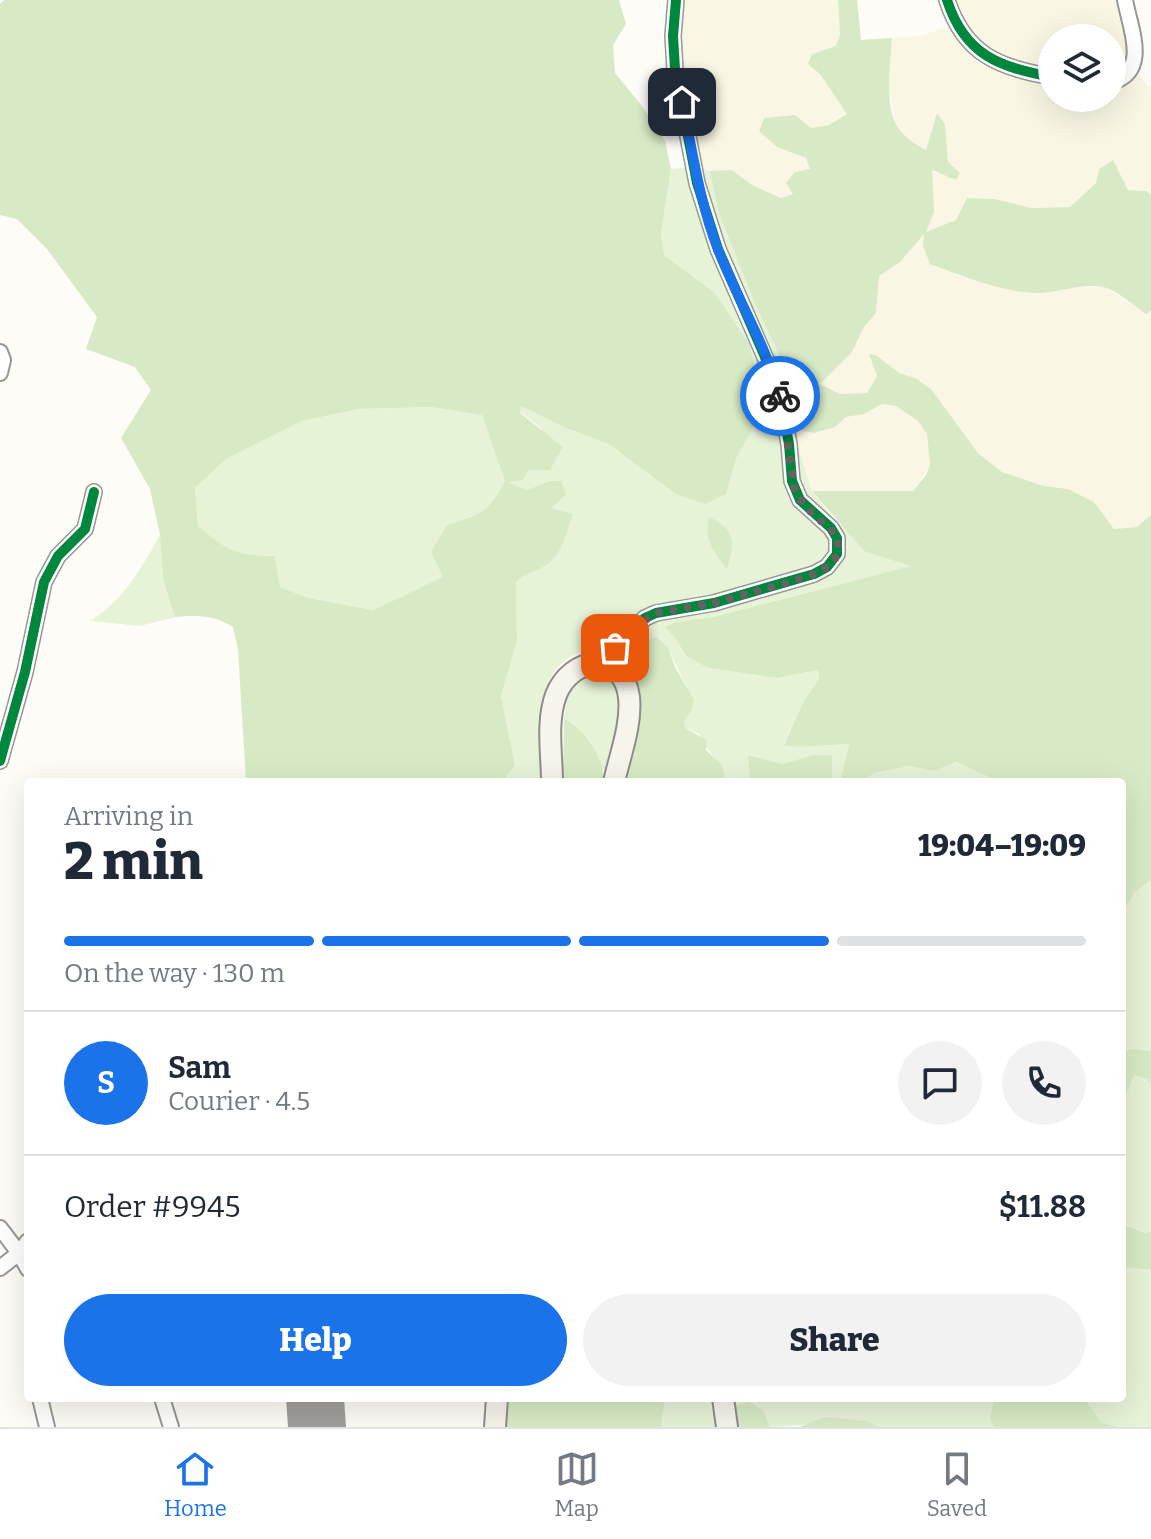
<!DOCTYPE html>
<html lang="en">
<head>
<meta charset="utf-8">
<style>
  :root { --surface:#fff; --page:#f2f2f3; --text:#1f2937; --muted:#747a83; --line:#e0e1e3; --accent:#1a73e8 }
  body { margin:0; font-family:Bitter,serif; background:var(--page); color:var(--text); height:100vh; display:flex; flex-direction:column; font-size:30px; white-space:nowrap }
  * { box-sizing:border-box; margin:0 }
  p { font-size:26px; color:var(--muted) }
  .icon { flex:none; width:44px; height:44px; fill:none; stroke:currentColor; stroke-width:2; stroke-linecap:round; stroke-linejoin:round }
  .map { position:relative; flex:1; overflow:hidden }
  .side { position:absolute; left:24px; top:778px; width:1102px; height:624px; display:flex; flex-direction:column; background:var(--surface); border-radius:8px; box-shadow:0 8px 32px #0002 }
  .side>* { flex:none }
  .controls { position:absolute; left:1038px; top:24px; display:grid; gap:16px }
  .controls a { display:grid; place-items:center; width:88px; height:88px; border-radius:50%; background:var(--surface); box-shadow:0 8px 32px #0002; font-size:40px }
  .pin { position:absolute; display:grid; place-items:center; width:68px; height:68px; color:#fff; margin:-34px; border-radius:16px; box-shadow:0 4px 12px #0006 }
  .courier { position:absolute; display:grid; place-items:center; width:80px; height:80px; margin:-40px; border:6px solid #1a73e8; border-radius:50%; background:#fff; color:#222; box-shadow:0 2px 10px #0007 }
  .head em { font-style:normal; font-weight:800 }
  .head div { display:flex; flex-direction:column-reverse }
  .head { display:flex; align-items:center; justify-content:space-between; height:136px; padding:0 40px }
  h1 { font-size:52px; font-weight:800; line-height:60px }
  .bar { display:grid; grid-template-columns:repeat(4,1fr); gap:12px 8px; align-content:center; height:96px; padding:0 40px }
  .bar i { height:10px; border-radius:6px; background:var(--line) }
  .bar .selected { background:var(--accent) }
  .bar p { grid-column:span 4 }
  .line { display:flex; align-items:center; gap:20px; padding:0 40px; border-top:2px solid var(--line) }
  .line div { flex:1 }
  .round { display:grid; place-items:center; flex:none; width:84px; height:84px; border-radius:42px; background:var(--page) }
  .primary-button { display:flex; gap:16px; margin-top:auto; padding:16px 40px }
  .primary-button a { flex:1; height:92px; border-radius:48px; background:var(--accent); color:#fff; font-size:32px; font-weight:800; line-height:92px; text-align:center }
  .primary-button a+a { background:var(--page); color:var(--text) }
  .tabs { display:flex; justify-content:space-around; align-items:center; height:112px; border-top:2px solid var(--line); background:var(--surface); font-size:22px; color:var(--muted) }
  .tabs a { display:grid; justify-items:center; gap:4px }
  .tabs .selected { color:var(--accent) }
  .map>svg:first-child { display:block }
</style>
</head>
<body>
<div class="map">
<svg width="1151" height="1427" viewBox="0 0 1151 1427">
  <rect width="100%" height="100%" fill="#fdfcf7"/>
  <g fill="#f9f7e4" fill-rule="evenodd">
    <polygon points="676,0 838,0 840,34 836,46 812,54 820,74 848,113 829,125 811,128 777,147 806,158 810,169 793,194 781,198 752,185 732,170 710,171 694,167 673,36"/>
    <path d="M947,0H1125L1132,68L1151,89V195L1146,191L1128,190L1112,160L1099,169L1096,183L1070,207L1031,208L995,199L956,220L925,233L931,264L960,276L997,287H1104L1146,313L1151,311V515L1137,527L1114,529L1094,502L1068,489L1044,486L1002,472L978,453L948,414L915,378L899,373L876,355L877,376L867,393L840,394L819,385L852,352L864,327L876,313L879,276L900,262L931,170L939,174L948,162L945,144L932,133L926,150L909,140L896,125L889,89L892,38L920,36L956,24ZM1052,38H1112V98H1052Z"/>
    <polygon points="882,404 896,406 918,421 927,434 930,464 914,491 812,491 792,428 814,433 835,427 846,417 864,414"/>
  </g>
  <g fill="#e7f3d7">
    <path d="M694,167L710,171L718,211L755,304L801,401L792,428L812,491L837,523L913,566L712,617L675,622L676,639L686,656L708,668L777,678L818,670L819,679L803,702L784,744L800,747L849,744L840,782H832V756L812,755L783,764L749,755L750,778L746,782H712L725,781C721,760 708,754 699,734L686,729L684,722C687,717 692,711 693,704C693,698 672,658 668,647L645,641L637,653L624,661C587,635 553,658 543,698L541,782H502L515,765L501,696L517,641L516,582L527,572L546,566L573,514L552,508L548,481L527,490L505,482C486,514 481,514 447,525L444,577L373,610L309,598L280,587L275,557C233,556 230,551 198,526L195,488L226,459L302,421L359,409L431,407L482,414L505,481L542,429L520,412L521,405L566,428L610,445L644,468L725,494L736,459L753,428L750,345L715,293L664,255L661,233L671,169Z"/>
    <path d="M160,535L163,579L175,617L140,626L90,621C124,600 140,570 160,535Z"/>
    <path d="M598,674C606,679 614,684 616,693C622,713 609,752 604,772C594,751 585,730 564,718C567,695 572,676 598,674Z"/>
    <polygon points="956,762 1000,782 862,782 874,773 909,766 934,771"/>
    <polygon points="1151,880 1151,1051 1122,1050 1122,899 1125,907 1135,892"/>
    <polygon points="1134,1075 1147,1079 1151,1086 1151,1231 1147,1233 1122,1224 1122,1104"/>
    <polygon points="1122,1267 1151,1270 1151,1427 1118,1427 1101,1422 1084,1398 1122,1398"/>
    <polygon points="665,1398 714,1398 718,1427 661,1427"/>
    <polygon points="736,1398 994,1398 990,1419 994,1427 880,1427 866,1421 770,1427 763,1410 733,1406"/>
  </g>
  <g fill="#d8eac5" fill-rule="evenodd">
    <path d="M4,0H619L626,24L613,45L615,73L642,106L665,141L671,169L661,233L664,255L715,293L750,345L760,391L753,428L736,459L726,494L705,504L676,494L610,445L566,428L521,406L520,413L563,447L550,470H529L523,480L507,482L527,490L549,481H561L566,494L552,508L573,514C567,531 562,556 545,566C534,573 527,572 516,582L517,641L501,696L515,765L502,782H246L238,649L233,627C214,615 197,615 175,617L163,579L160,535L150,489L121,438L151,390L135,367L86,349L97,317L47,249L17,219L0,215V4ZM431,407L482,415L505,481C487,514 481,514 447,525L431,552L443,577L373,610L309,598L280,587L275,556C235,556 228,550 198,526L195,488L226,459L302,421L359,409Z"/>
    <path d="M838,0H857L861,40L892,38C891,63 884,103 897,126C904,137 915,144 926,150L937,113L945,124L948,162L960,173L956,180L932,170L934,212L926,232L956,220L967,198L995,199L1031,208L1070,207L1096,183L1099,169L1113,160L1128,190L1146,191L1151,195V311L1146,314C1134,306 1117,290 1103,287C1082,283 1060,292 1040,293C1003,293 965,277 930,264L923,246L924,234L900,262L879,276L876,313L864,327L852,352L820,384L840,394L867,393L877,376L869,354L876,355L899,373L915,378L931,389L978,453L1002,472L1044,486L1068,489L1094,502L1114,529L1137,527L1151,515V880L1135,892L1125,908L1122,899V782H1000L956,762L934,771L909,766L874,773L862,782H840L849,744L800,747L784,745L803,702L819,679L818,670L777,678L708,668L686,656L676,639L665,627L675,622L713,617L911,566L864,551L812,491H913L926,475L930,464L927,434L918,421L896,406L882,404L864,414L846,417L835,427L814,433L792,428L801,401L755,304L718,211L710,171L732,170L752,185L781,198L793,194L786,183L795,172L810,169L806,158L777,147L759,131L764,118L795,115L811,128L829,125L847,114L820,74L808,64L812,54L836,46L840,34Z"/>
    <path d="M709,517C736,529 735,544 727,569C713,550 704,541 709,517Z"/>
    <path d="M656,637L668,647L675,667L694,700L692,709L684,722L686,729L707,740L706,750L722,765L725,781L622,782C635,743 655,696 624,661C637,653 643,642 656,637Z"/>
    <path d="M564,718C584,729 606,759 603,782H563Z"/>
    <polygon points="748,755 783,764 812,755 832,755 832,781 746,782 750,778"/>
    <polygon points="1136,1049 1151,1051 1151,1086 1147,1079 1134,1075 1122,1104 1122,1050"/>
    <polygon points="1122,1224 1146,1233 1151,1231 1151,1270 1122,1267"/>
    <polygon points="507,1398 665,1398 661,1427 505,1427"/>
    <polygon points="732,1398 736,1398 734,1406 749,1402 763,1410 770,1427 738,1427"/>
    <polygon points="994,1398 1084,1398 1101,1422 1118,1427 994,1427 990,1419"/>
    <polygon points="824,1417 866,1421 880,1427 800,1427"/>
  </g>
  <polygon fill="#a19f9c" points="286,1398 344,1398 346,1427 288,1427"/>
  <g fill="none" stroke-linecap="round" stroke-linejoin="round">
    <defs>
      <g id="minor">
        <path d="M947,0C965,56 1000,67 1052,77"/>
        <path d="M1112,82C1150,71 1130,28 1125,0"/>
        <polyline points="0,352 3,360 0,373"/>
        <polyline points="606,665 626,636 645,618 656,613 714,603 814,574 827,567 837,554 837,538 831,528 800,500 792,481 789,444 778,387 718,249 697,183 675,69 673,36 676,0"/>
        <polyline points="0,761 25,672 44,582 58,556 85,529 94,492"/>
        <polyline points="0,1228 19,1253 28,1269"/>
        <polyline points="0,1268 19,1253 28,1241"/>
        <polyline points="40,1398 47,1427"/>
        <polyline points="162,1398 171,1427"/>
      </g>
      <g id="secondary">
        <path d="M552,782C552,755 546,722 556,695C571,656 623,650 629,697C632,724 620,755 614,782"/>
        <polyline points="723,1398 727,1427"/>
        <polyline points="495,1427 497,1398"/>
      </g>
    </defs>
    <use href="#minor" stroke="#979795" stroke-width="18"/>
    <use href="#secondary" stroke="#8e8d8b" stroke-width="24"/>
    <use href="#minor" stroke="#fffffe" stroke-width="14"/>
    <use href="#secondary" stroke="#f6f4eb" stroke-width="20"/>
    <defs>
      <g id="cycleway">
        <path d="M947,0C965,56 1000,67 1052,77"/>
        <polyline points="606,665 626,636 645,618 656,613 714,603 814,574 827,567 837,554 837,538 831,528 800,500 792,481 789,444 778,387 718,249 697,183 675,69 673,36 676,0"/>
        <polyline points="0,761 25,672 44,582 58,556 85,529 94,492"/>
      </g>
    </defs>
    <use href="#cycleway" stroke="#fff" stroke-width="15"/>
    <use href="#cycleway" stroke="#00873e" stroke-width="10"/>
  </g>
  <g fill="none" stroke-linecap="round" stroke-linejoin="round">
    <polyline stroke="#646362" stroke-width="8" stroke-dasharray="0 14.4" points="615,648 635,626 656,613 714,603 790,582 822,571 835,559 838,544 834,533 808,509 795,492 780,396"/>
    <path stroke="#1a73e8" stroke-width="10" d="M682,102C693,151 699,200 717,247C736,297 766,344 780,396"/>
  </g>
</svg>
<div class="controls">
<a><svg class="icon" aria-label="layers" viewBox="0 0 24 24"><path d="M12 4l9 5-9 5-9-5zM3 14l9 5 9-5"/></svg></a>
</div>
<div class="pin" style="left:615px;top:648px;background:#ea580c"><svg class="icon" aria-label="bag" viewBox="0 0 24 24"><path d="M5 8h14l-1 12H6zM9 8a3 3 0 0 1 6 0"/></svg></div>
<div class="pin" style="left:682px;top:102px;background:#1f2937"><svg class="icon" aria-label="home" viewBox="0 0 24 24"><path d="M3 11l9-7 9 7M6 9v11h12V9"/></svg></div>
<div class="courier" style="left:780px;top:396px"><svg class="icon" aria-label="bike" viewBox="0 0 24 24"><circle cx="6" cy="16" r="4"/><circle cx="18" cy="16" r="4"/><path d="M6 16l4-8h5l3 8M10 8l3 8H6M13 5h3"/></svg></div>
<section class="side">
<div class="head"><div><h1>2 min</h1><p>Arriving in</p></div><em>19:04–19:09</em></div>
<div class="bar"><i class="selected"></i><i class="selected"></i><i class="selected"></i><i></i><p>On the way · 130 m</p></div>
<div class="line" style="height:144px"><b class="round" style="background:var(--accent);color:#fff">S</b><div><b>Sam</b><p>Courier · 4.5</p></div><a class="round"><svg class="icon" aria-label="chat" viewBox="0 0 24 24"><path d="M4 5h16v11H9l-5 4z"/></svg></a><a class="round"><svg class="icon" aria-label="phone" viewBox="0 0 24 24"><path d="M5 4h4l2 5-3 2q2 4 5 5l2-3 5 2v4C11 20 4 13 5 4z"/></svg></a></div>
<div class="line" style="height:104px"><div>Order #9945</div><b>$11.88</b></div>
<div class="primary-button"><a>Help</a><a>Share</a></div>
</section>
</div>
<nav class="tabs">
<a class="selected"><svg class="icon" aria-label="home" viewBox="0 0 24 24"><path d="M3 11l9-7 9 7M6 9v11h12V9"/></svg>Home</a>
<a><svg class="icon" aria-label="map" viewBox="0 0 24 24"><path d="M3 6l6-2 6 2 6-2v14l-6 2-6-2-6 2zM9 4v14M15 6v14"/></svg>Map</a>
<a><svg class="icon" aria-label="saved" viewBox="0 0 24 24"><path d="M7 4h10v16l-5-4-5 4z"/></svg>Saved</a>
</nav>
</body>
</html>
